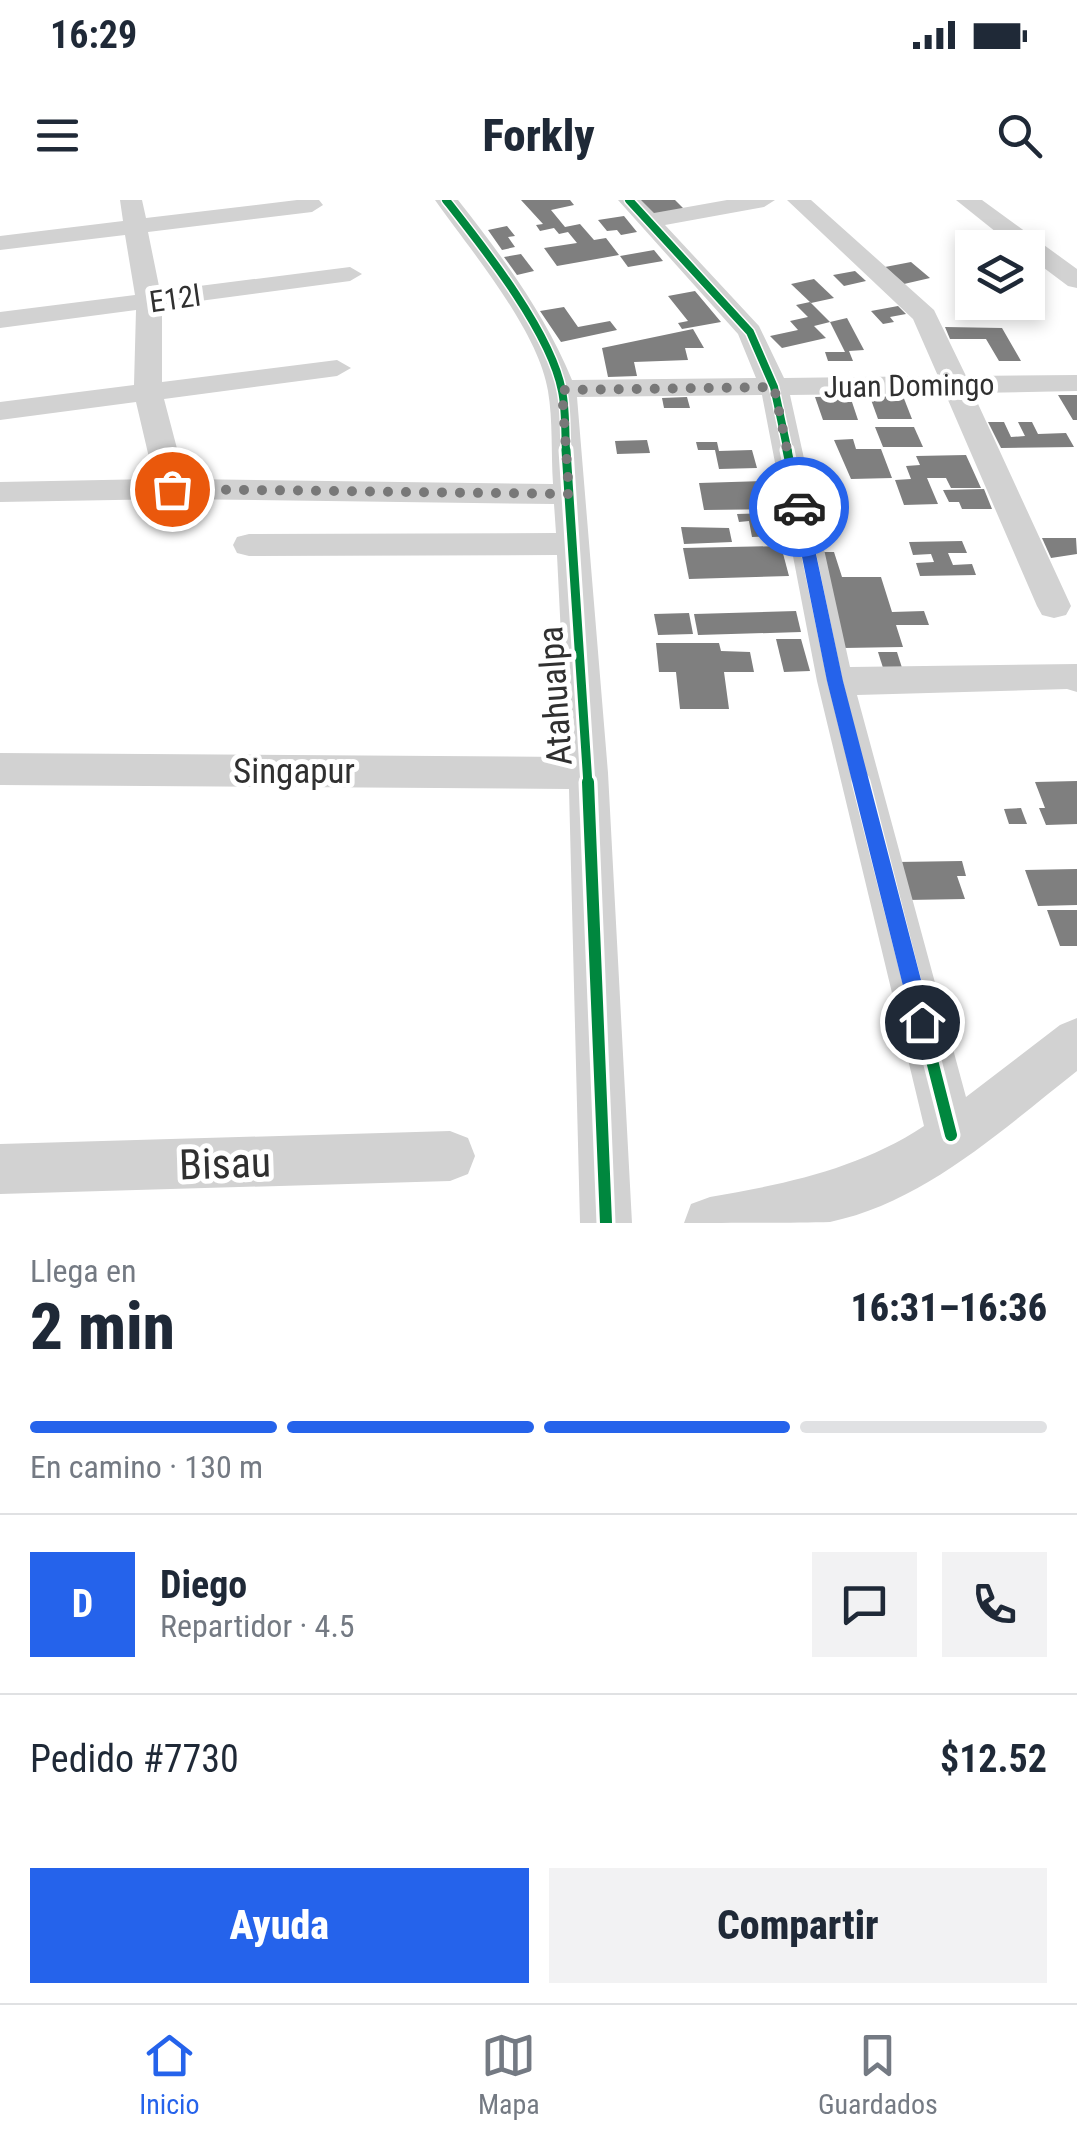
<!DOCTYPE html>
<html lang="es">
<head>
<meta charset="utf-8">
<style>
  :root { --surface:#fff; --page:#f2f2f3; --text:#1f2937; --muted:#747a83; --line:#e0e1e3; --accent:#2563eb }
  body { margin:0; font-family:"Roboto Condensed",sans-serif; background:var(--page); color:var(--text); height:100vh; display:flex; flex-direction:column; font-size:38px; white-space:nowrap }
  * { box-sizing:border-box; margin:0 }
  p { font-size:32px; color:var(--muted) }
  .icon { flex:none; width:55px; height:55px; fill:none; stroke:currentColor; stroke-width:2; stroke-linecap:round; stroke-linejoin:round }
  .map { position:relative; height:1023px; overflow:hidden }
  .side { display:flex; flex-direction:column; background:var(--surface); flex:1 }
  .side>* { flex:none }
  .fabs { position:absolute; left:955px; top:30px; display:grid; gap:20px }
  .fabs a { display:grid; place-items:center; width:90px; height:90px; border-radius:0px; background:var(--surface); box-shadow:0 5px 15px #0003; font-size:50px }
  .pin { position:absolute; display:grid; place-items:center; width:85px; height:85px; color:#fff; margin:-42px; border:5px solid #fff; border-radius:50%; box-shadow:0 2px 10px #0007 }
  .courier { position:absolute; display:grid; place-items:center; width:100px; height:100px; margin:-50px; border:8px solid #2563eb; border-radius:50%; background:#fff; color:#222; box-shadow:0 2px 12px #0007 }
  .headline em { font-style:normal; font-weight:800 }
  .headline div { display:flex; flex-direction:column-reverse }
  .headline { display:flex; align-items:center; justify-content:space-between; height:170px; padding:0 30px }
  h1 { font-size:65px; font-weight:800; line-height:75px }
  .bar { display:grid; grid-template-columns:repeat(4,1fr); gap:15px 10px; align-content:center; height:120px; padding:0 30px }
  .bar i { height:12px; border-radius:8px; background:var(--line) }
  .bar .active { background:var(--accent) }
  .bar p { grid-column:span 4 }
  .line { display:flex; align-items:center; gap:25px; padding:0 30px; border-top:2px solid var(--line) }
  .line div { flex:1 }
  .round { display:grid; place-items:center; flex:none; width:105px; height:105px; border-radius:0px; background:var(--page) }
  .cta { display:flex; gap:20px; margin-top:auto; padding:20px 30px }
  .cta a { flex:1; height:115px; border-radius:0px; background:var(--accent); color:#fff; font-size:40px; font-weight:800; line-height:115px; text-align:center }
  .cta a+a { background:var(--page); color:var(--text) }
  .status { display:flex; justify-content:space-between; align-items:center; height:70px; padding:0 50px; background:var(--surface); direction:ltr }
  .status svg { height:28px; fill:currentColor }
  header { display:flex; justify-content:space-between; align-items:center; height:130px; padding:0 30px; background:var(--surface); font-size:45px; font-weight:800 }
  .menu { display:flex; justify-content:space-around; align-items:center; height:140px; border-top:2px solid var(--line); background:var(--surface); font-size:28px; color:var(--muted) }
  .menu a { display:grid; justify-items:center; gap:5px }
  .menu .active { color:var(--accent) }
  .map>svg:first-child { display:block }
</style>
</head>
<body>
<div class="status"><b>16:29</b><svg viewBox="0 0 49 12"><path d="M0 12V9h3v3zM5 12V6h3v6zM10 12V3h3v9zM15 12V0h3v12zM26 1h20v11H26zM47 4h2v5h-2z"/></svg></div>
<header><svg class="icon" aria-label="menu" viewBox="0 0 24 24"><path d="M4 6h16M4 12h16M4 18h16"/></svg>Forkly<svg class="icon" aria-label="search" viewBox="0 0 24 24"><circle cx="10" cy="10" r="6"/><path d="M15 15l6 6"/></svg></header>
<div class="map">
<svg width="1077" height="1023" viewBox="0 0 1077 1023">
  <rect width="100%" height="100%" fill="#fff"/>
  <g fill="#7f7f7f">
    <polygon points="521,0 570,0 574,5 551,10 565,27 580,24 594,40 606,38 619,55 557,66 544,48 577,43 568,32 559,34 554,28 540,31 536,25 543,24"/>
    <polygon points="640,0 675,0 686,11 656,17"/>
    <polygon points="624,16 637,32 621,35 617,30 607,31 598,20"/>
    <polygon points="507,26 515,36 508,37 515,47 502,50 488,30"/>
    <polygon points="654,50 663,61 628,67 620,56"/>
    <polygon points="521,54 534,71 517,75 504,57"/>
    <polygon points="911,62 930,78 904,84 885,67"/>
    <polygon points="855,71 866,81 844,86 833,75"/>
    <polygon points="814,79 834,98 811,103 791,84"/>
    <polygon points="695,91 721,122 682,129 678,123 688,121 668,96"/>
    <polygon points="810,102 830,122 847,118 864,150 849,151 853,161 828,161 825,152 845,152 830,122 814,126 826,138 782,148 770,136 798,130 790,121 808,117 796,105"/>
    <polygon points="974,102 1009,102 1014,107 985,113"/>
    <polygon points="898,106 906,114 890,117 894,122 883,124 871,111"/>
    <polygon points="564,107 578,127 610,121 617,130 561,142 540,111"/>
    <polygon points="945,127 1002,128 1021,161 999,161 986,139 950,139"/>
    <polygon points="693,129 704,148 685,148 688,160 634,162 637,176 608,177 602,148"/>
    <polygon points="1058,195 1077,195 1077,220 1073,220"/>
    <polygon points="850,196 858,220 823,220 815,197"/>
    <polygon points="903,196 912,219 878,219 870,197"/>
    <polygon points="687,197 690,208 664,208 662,198"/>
    <polygon points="988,222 1004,222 1011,237 1025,236 1018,222 1032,222 1038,234 1066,233 1074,247 1001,248"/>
    <polygon points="875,227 914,227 923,247 883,247"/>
    <polygon points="853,239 856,249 881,249 892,278 851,279 834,240"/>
    <polygon points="647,240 650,253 617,254 615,241"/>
    <polygon points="696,242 717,242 719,251 752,250 757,268 719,269 715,250 698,250"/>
    <polygon points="966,255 981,288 951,288 946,278 927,278 938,304 904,305 895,280 911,279 906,266 920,265 916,256"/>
    <polygon points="766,281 773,309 704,310 699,283"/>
    <polygon points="984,289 992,309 962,309 959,302 949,302 943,290"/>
    <polygon points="774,313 781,336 752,337 749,321 739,322 737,314"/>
    <polygon points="681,327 729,328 732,342 684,344"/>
    <polygon points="1042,338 1076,338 1077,354 1051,358"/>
    <polygon points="962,341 967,353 948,353 953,365 972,364 976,375 920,376 916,363 934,362 931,354 913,355 909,342"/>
    <polygon points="781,346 789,376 689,379 683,348"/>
    <polygon points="814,352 834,352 842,377 881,377 892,412 924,411 929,425 896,425 903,447 843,448"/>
    <polygon points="796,411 801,432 698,435 694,414"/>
    <polygon points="689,413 693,434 658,435 654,414"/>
    <polygon points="776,439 801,439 810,471 784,472"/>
    <polygon points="656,443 719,443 721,451 750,452 754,472 724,472 729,509 680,509 676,472 659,472"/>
    <polygon points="878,452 897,452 903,471 884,471"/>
    <polygon points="1077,581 1077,624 1046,625 1039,608 1045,608 1035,582"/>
    <polygon points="1021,608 1027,624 1009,624 1004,609"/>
    <polygon points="962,661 966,676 957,676 965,699 907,700 897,662"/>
    <polygon points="1077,669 1077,705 1038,706 1025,670"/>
    <polygon points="1047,710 1077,710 1077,746 1060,746"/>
  </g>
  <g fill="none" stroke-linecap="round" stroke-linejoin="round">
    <g fill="#d2d2d2" fill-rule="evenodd">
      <path d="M120,0H142L146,18L297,0H319L323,5L312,12L148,32L160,91L350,67L362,74L350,81L162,106V182L337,160L351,168L337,176L164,199L185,279L553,284C551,253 553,221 548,191C538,130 471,51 435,0H458C502,56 545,114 572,180L756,178L738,134L618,0H641L654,13L727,0H775L764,7L665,25L759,126L784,178L938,176L913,119L787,0H811L934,110L966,176L1077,175V191L973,193L1071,406L1066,415L1054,418L1042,415L1037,406L945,193L790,195L850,467L1077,464V492L1067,489L857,495L966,897L1060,825L1077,818V871C1003,929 925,1002 830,1022C794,1023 723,1023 684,1023L691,1004L710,997C785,984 859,969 924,926L817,481L762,195L577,197L608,573L632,1023H580L569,589L0,585V553L567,557L557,355L249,356L237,353L233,345L237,337L249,334L556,333L554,304L172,299L0,302V282L154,279L136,202L0,220V202L134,185L136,110L0,128V112L135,95L125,35L0,50V36L123,21Z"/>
      <polygon points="956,0 982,0 1077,69 1077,88 1068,86 1028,56 1028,48 1016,48"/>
      <polygon points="450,931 468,938 475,956 468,974 450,981 0,994 0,944"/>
    </g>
    <defs>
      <g id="cycleway-far2">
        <path d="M446,0C483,47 551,132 562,191C566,210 565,232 566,252"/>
        <polyline points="629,0 750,132 774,187 788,252"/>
      </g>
      <g id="cycleway-far1">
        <polyline points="566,250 588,585"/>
        <polyline points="787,250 835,481 861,585"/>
      </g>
      <g id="cycleway">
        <polyline points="588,582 606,1023"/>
        <polyline points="861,582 951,935"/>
      </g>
    </defs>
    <use href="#cycleway-far2" stroke="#fff" stroke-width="11"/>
    <use href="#cycleway-far1" stroke="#fff" stroke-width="15"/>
    <use href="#cycleway" stroke="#fff" stroke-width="19"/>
    <use href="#cycleway-far2" stroke="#00873e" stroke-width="8"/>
    <use href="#cycleway-far1" stroke="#00873e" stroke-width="9"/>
    <use href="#cycleway" stroke="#00873e" stroke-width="12"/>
  </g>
  <polygon fill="#2563eb" points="799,302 806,307 843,481 932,822 922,831 912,822 827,481 792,307"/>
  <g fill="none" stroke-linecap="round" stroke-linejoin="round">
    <polyline stroke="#787878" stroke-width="10" stroke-dasharray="0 18" points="172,289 569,294 562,190 774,187 799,307"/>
  </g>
  <g text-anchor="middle" stroke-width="10" stroke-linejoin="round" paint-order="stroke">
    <g font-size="30" fill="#303030" stroke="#fff">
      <text transform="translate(175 99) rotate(-8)" y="10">E12l</text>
      <text transform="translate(909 186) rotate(-1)" y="10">Juan Domingo</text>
    </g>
    <g font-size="35" fill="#303030" stroke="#fff">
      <text transform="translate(555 496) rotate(-94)" y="12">Atahualpa</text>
      <text x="294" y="583">Singapur</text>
    </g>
    <g font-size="42" fill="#303030" stroke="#fff">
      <text transform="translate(225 963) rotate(-2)" y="15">Bisau</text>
    </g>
  </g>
</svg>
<div class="fabs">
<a><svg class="icon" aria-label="layers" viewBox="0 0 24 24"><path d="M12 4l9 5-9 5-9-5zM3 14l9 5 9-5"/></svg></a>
</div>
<div class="pin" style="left:172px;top:289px;background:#ea580c"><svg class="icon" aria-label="bag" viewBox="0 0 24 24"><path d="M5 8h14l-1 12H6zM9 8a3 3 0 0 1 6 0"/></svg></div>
<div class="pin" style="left:922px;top:822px;background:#1f2937"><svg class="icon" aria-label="home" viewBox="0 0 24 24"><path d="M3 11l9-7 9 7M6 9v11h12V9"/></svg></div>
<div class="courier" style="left:799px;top:307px"><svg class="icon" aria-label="car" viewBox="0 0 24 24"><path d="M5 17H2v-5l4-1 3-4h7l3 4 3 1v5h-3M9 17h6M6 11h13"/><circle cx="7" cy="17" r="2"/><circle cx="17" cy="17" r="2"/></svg></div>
</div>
<section class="side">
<div class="headline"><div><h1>2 min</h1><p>Llega en</p></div><em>16:31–16:36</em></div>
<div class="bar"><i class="active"></i><i class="active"></i><i class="active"></i><i></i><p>En camino · 130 m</p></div>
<div class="line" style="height:180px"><b class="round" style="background:var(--accent);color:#fff">D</b><div><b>Diego</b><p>Repartidor · 4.5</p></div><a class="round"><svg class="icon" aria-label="chat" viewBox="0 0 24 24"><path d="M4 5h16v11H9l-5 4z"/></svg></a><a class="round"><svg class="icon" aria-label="phone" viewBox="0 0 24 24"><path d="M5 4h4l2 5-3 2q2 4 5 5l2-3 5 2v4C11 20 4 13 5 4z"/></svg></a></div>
<div class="line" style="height:130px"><div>Pedido #7730</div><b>$12.52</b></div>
<div class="cta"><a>Ayuda</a><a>Compartir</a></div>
</section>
<nav class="menu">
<a class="active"><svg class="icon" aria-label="home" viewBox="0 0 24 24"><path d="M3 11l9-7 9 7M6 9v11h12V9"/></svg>Inicio</a>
<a><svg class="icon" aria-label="map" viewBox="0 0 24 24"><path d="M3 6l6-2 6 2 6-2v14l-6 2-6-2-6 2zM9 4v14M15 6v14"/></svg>Mapa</a>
<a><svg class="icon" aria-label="saved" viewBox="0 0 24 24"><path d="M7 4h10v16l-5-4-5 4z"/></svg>Guardados</a>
</nav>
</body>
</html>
